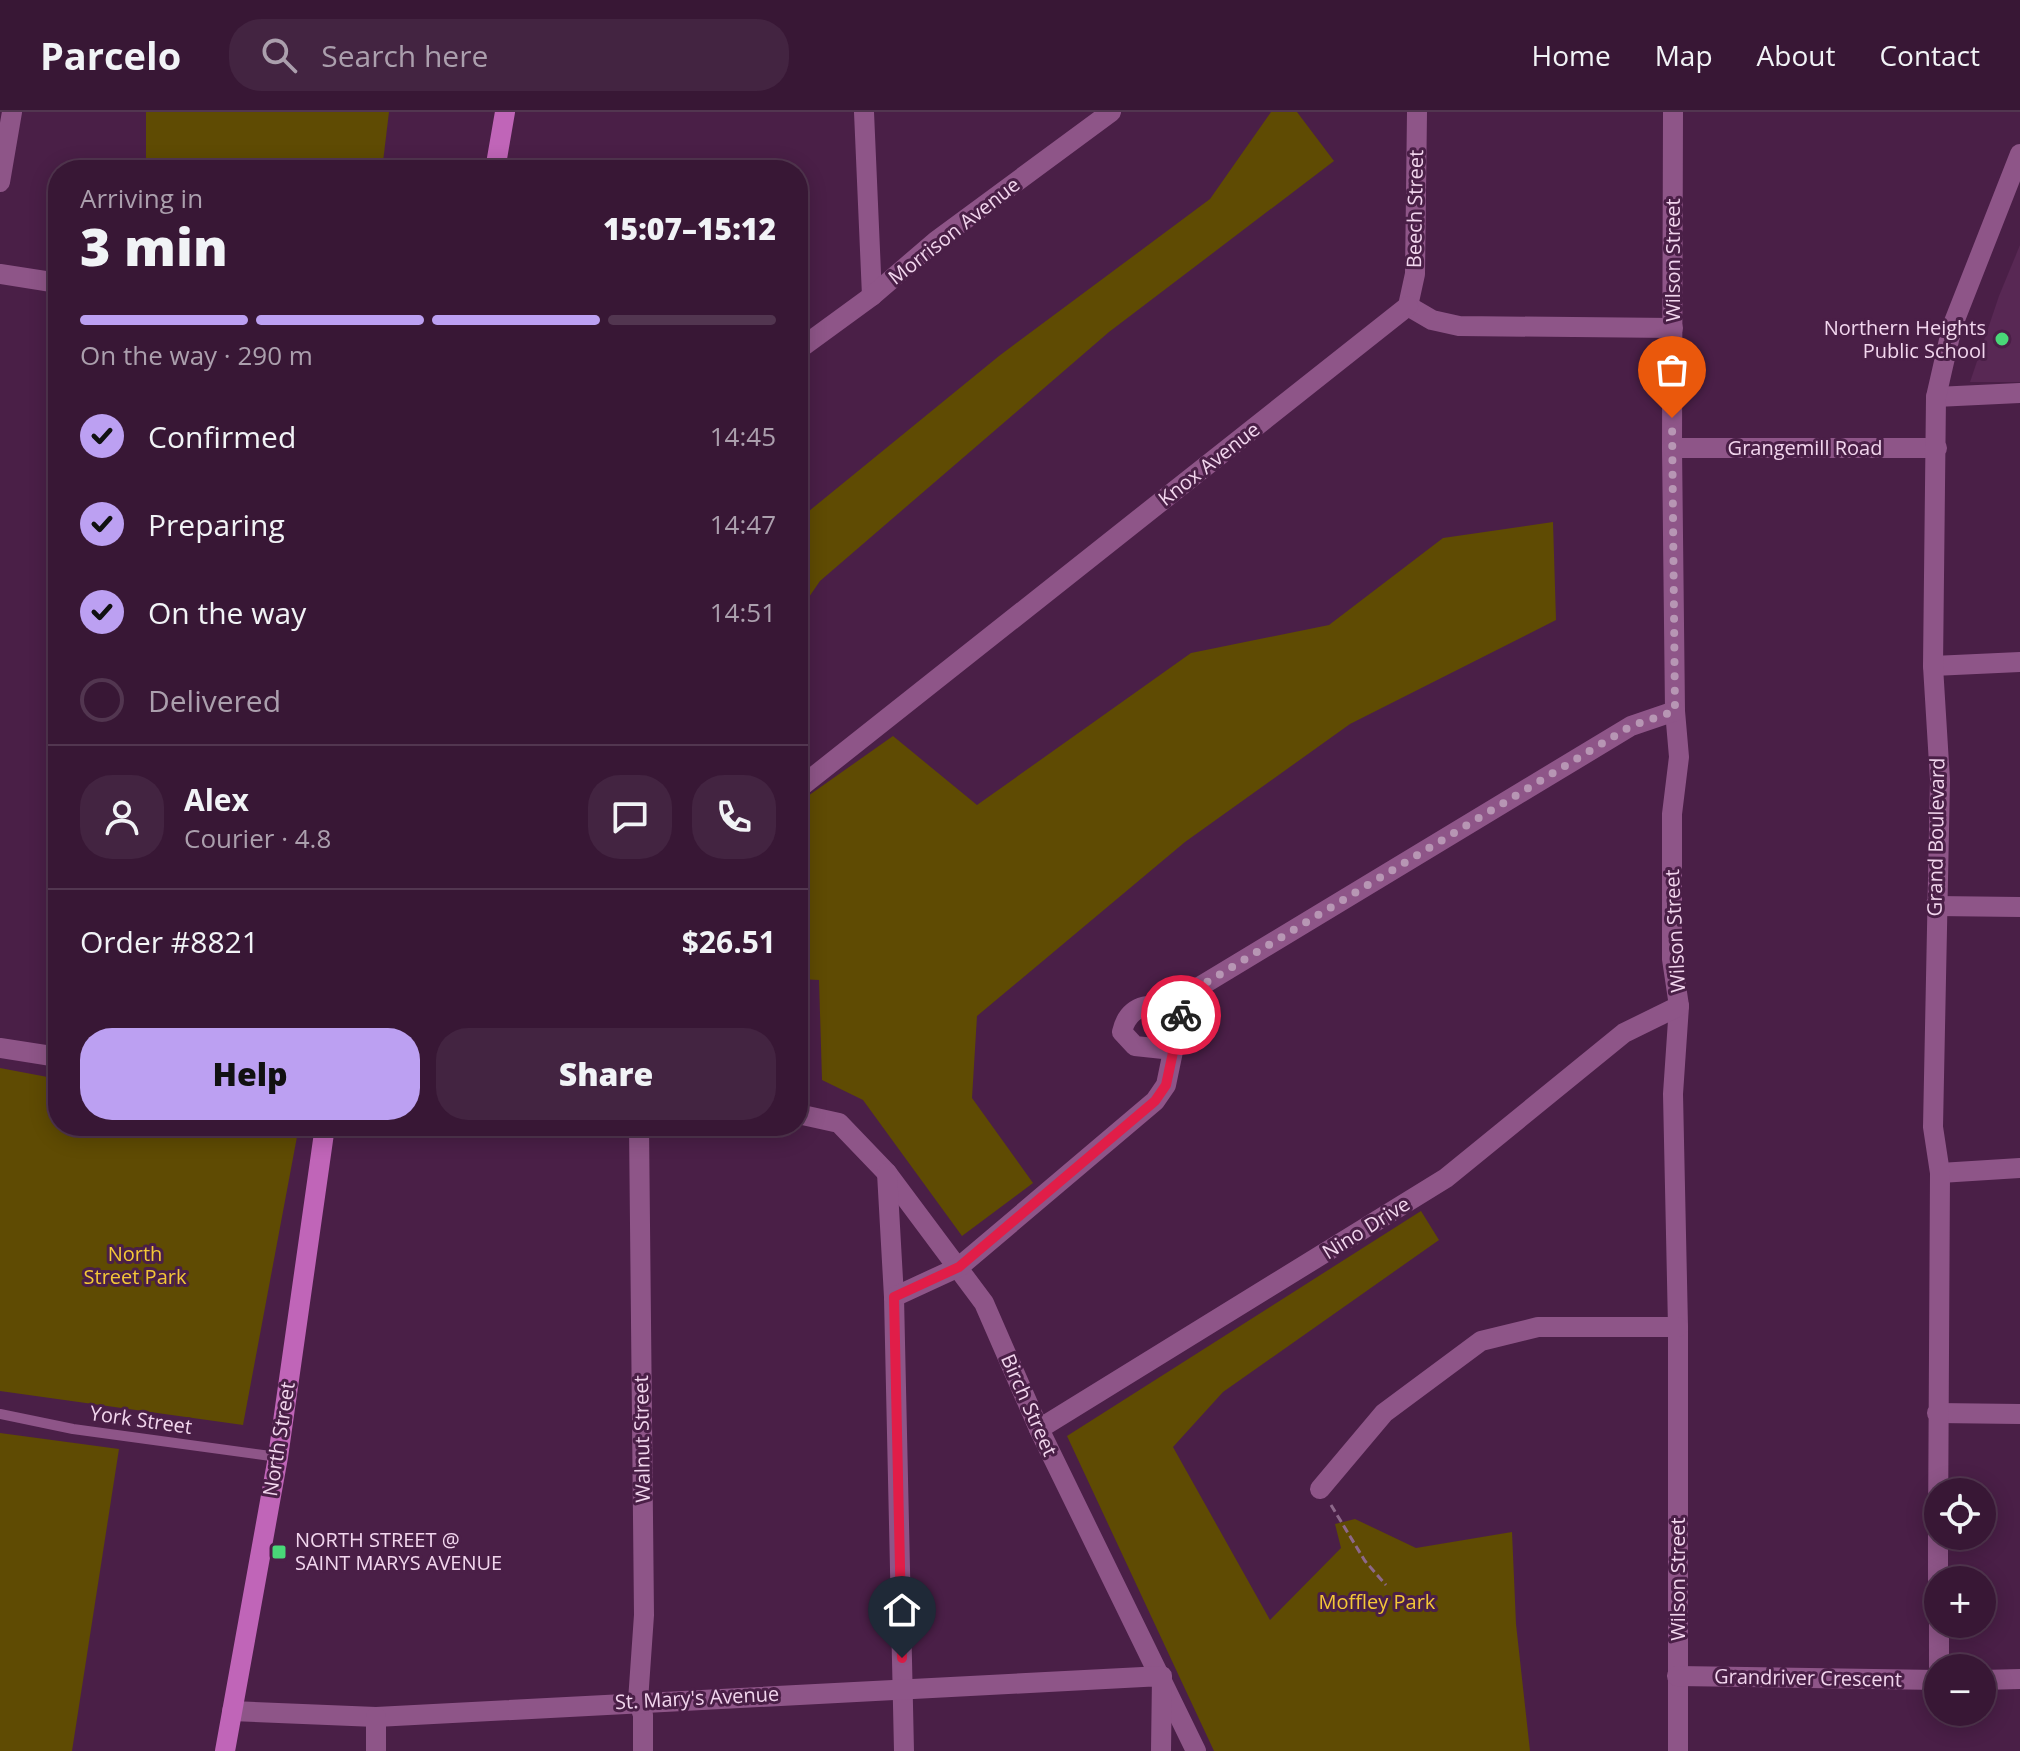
<!DOCTYPE html>
<html lang="en">
<head>
<meta charset="utf-8">
<style>
  :root { --surface:#381735; --page:#432441; --text:#f1f3f6; --muted:#ab9fad; --line:#523650; --accent:#bca0f2 }
  body { margin:0; font-family:"Open Sans",sans-serif; background:var(--page); color:var(--text); height:100vh; display:flex; flex-direction:column; font-size:30px; white-space:nowrap }
  * { box-sizing:border-box; margin:0 }
  p { font-size:26px; color:var(--muted) }
  .icon { flex:none; width:44px; height:44px; fill:none; stroke:currentColor; stroke-width:2; stroke-linecap:round; stroke-linejoin:round }
  .map { position:relative; flex:1; overflow:hidden }
  .panel { position:absolute; left:48px; top:48px; width:760px; height:976px; display:flex; flex-direction:column; background:var(--surface); border-radius:32px; box-shadow:0 4px 20px #0003,0 0 0 2px var(--line) }
  .panel>* { flex:none }
  .tools { position:absolute; left:1924px; top:1366px; display:grid; gap:16px }
  .tools a { display:grid; place-items:center; width:72px; height:72px; border-radius:50%; background:var(--surface); box-shadow:0 4px 20px #0003,0 0 0 2px var(--line); font-size:40px }
  .pin { position:absolute; display:grid; place-items:center; width:68px; height:68px; color:#fff; margin:-82px -34px; border-radius:50% 50% 50% 0; rotate:-45deg; box-shadow:0 0 8px #0007 }
  .pin .icon { rotate:45deg }
  .courier { position:absolute; display:grid; place-items:center; width:80px; height:80px; margin:-40px; border:6px solid #e11d48; border-radius:50%; background:#fff; color:#222; box-shadow:0 2px 10px #0007 }
  .summary em { font-style:normal; font-weight:800 }
  .summary div { display:flex; flex-direction:column-reverse }
  .summary { display:flex; align-items:center; justify-content:space-between; height:136px; padding:0 32px }
  h1 { font-size:52px; font-weight:800; line-height:60px }
  .bar { display:grid; grid-template-columns:repeat(4,1fr); gap:12px 8px; align-content:center; height:96px; padding:0 32px }
  .bar i { height:10px; border-radius:6px; background:var(--line) }
  .bar .active { background:var(--accent) }
  .bar p { grid-column:span 4 }
  .line { display:flex; align-items:center; gap:20px; padding:0 32px; border-top:2px solid var(--line) }
  .line div { flex:1 }
  .round { display:grid; place-items:center; flex:none; width:84px; height:84px; border-radius:32px; background:var(--page) }
  ol { padding:0 32px; list-style:none }
  li { display:flex; align-items:center; gap:24px; height:88px }
  li p { margin-inline-start:auto }
  li .icon { padding:8px; border-radius:50%; background:var(--accent); color:#111; stroke-width:4 }
  li:last-child { color:var(--muted) }
  li i { width:44px; height:44px; border:4px solid var(--line); border-radius:50% }
  .primary-button { display:flex; gap:16px; margin-top:auto; padding:16px 32px }
  .primary-button a { flex:1; height:92px; border-radius:32px; background:var(--accent); color:#111; font-size:32px; font-weight:800; line-height:92px; text-align:center }
  .primary-button a+a { background:var(--page); color:var(--text) }
  header { display:flex; align-items:center; gap:48px; box-sizing:border-box; height:112px; padding:0 40px; background:var(--surface); border-bottom:2px solid var(--line) }
  header strong { font-size:38px }
  nav { display:flex; gap:44px; margin-inline-start:auto; font-size:28px }
  .search { width:560px; height:72px; background:var(--page); display:flex; align-items:center; gap:20px; box-sizing:border-box; padding:0 28px; border-radius:32px; color:var(--muted); font-size:30px }
  .map>svg:first-child { display:block }
</style>
</head>
<body>
<header>
<strong>Parcelo</strong>
<div class="search"><svg class="icon" aria-label="search" viewBox="0 0 24 24"><circle cx="10" cy="10" r="6"/><path d="M15 15l6 6"/></svg>Search here</div>
<nav><a>Home</a><a>Map</a><a>About</a><a>Contact</a></nav>
</header>
<div class="map">
<svg width="2020" height="1639" viewBox="0 0 2020 1639">
  <rect width="100%" height="100%" fill="#4a1f47"/>
  <polygon fill="#582854" points="2020,133 2020,270 1970,270 1999,184"/>
  <g fill="#5f4b03">
    <polygon points="146,0 389,0 382,58 246,58 146,50"/>
    <polygon points="1271,0 1297,0 1334,49 1109,220 820,469 798,501 798,408 999,244 1210,87"/>
    <polygon points="1553,410 1556,508 1350,612 1185,730 977,904 972,986 1033,1071 962,1124 863,988 822,968 819,868 798,867 798,691 893,624 977,693 1191,541 1329,513 1443,426"/>
    <polygon points="0,956 58,967 58,1014 299,1014 243,1313 0,1279"/>
    <polygon points="1421,1099 1439,1128 1223,1280 1173,1335 1270,1508 1341,1436 1335,1412 1355,1407 1416,1436 1512,1420 1516,1512 1530,1639 1214,1639 1067,1324"/>
    <polygon points="0,1321 119,1337 72,1639 0,1639"/>
  </g>
  <g fill="none" stroke-linecap="round" stroke-linejoin="round">
    <polyline stroke="#8d688a" stroke-width="3" stroke-dasharray="8 4" stroke-linecap="butt" points="1331,1393 1365,1449 1386,1473"/>
    <polyline stroke="#8e5588" stroke-width="10" points="0,1302 73,1317 278,1345"/>
    <g stroke="#8e5588" stroke-width="20">
      <polyline points="864,0 872,184"/>
      <polyline points="1673,0 1672,336 1675,599 1679,645 1672,702 1672,847 1679,894 1673,982 1678,1215 1678,1639"/>
      <polyline points="0,70 12,0"/>
      <polyline points="0,162 58,171"/>
      <polyline points="1408,194 1432,208 1459,214 1673,216"/>
      <polyline points="1408,194 1415,162 1417,0"/>
      <polyline points="798,238 872,184 936,129 1111,0"/>
      <polyline points="1936,285 2020,281"/>
      <polyline points="1672,336 1937,336"/>
      <polyline points="1933,554 2020,550"/>
      <polyline points="798,677 1408,194"/>
      <polyline points="1935,794 2020,795"/>
      <polyline points="0,936 58,945"/>
      <path d="M1173,938L1135,934L1122,920C1129,889 1155,891 1182,896"/>
      <polyline points="798,1002 839,1011 887,1061 984,1191 1039,1317 1196,1639"/>
      <polyline points="352,1014 642,1014"/>
      <polyline points="639,1014 644,1503 638,1589 643,1603 643,1639"/>
      <polyline points="887,1061 894,1185 904,1639"/>
      <polyline points="1940,1061 2020,1056"/>
      <polyline points="894,1185 959,1155 1155,989 1166,973 1182,896 1199,875 1631,614 1675,599"/>
      <polyline points="1937,1301 2020,1302"/>
      <polyline points="1039,1317 1446,1066 1624,921 1679,894"/>
      <polyline points="1320,1377 1384,1301 1481,1229 1538,1215 1678,1215"/>
      <polyline points="1938,1421 1940,1061 1933,1015 1940,668 1933,554 1936,285 1952,215 2020,42"/>
      <polyline points="1938,1424 1938,1468"/>
      <polyline points="1939,1512 1939,1556"/>
      <polyline points="1677,1564 1938,1568"/>
      <polyline points="1982,1568 2020,1567"/>
      <polyline points="232,1599 376,1605 1162,1564 1161,1639"/>
      <polyline points="376,1605 376,1639"/>
    </g>
    <g stroke="#c065b8" stroke-width="20">
      <polyline points="495,58 505,0"/>
      <polyline points="225,1639 278,1345 325,1014"/>
    </g>
  </g>
  <g fill="none" stroke-linecap="round" stroke-linejoin="round">
    <polyline stroke="#b796b4" stroke-width="8" stroke-dasharray="0 14.4" points="1181,903 1199,875 1631,614 1675,599 1672,306"/>
    <polyline stroke="#e11d48" stroke-width="10" points="902,1546 894,1185 959,1155 1155,989 1166,973 1181,903"/>
  </g>
  <g fill="#49d778" stroke="#4a1f47" stroke-width="3">
    <circle cx="2002" cy="227" r="8"/>
    <rect x="271" y="1432" width="16" height="16" rx="4"/>
  </g>
  <g text-anchor="middle" stroke-width="6" stroke-linejoin="round" paint-order="stroke">
    <g font-size="20" fill="#f2d6ee" stroke="#4a1f47">
      <text transform="translate(1415 97) rotate(-89)" y="7">Beech Street</text>
      <text transform="translate(954 119) rotate(-38)" y="7">Morrison Avenue</text>
      <text transform="translate(1673 148) rotate(-90)" y="7">Wilson Street</text>
      <text x="1805" y="343">Grangemill Road</text>
      <text transform="translate(1209 352) rotate(-38)" y="7">Knox Avenue</text>
      <text transform="translate(1936 725) rotate(-89)" y="7">Grand Boulevard</text>
      <text transform="translate(1675 819) rotate(-93)" y="7">Wilson Street</text>
      <text transform="translate(1366 1116) rotate(-32)" y="7">Nino Drive</text>
      <text transform="translate(1029 1293) rotate(66)" y="7">Birch Street</text>
      <text transform="translate(141 1308) rotate(8)" y="7">York Street</text>
      <text transform="translate(279 1327) rotate(-81)" y="7">North Street</text>
      <text transform="translate(642 1327) rotate(-91)" y="7">Walnut Street</text>
      <text transform="translate(1678 1467) rotate(-90)" y="7">Wilson Street</text>
      <text transform="translate(1808 1566) rotate(1)" y="7">Grandriver Crescent</text>
      <text transform="translate(697 1586) rotate(-3)" y="7">St. Mary's Avenue</text>
    </g>
    <g font-size="20" fill="#f2d6ee" stroke="#4a1f47" text-anchor="end">
      <text x="1986" y="223">Northern Heights<tspan x="1986" dy="23">Public School</tspan></text>
      <text x="295" y="1435" text-anchor="start">NORTH STREET @<tspan x="295" dy="23">SAINT MARYS AVENUE</tspan></text>
    </g>
    <g font-size="20" fill="#f4c837" stroke="#4a1f47">
      <text x="135" y="1149">North<tspan x="135" dy="23">Street Park</tspan></text>
      <text x="1377" y="1497">Moffley Park</text>
    </g>
  </g>
</svg>
<div class="tools">
<a><svg class="icon" aria-label="locate" viewBox="0 0 24 24"><circle cx="12" cy="12" r="6"/><path d="M12 2v4M12 18v4M2 12h4M18 12h4"/></svg></a>
<a>+</a>
<a>−</a>
</div>
<div class="pin" style="left:1672px;top:306px;background:#ea580c"><svg class="icon" aria-label="bag" viewBox="0 0 24 24"><path d="M5 8h14l-1 12H6zM9 8a3 3 0 0 1 6 0"/></svg></div>
<div class="pin" style="left:902px;top:1546px;background:#1f2937"><svg class="icon" aria-label="home" viewBox="0 0 24 24"><path d="M3 11l9-7 9 7M6 9v11h12V9"/></svg></div>
<div class="courier" style="left:1181px;top:903px"><svg class="icon" aria-label="bike" viewBox="0 0 24 24"><circle cx="6" cy="16" r="4"/><circle cx="18" cy="16" r="4"/><path d="M6 16l4-8h5l3 8M10 8l3 8H6M13 5h3"/></svg></div>
<section class="panel">
<div class="summary"><div><h1>3 min</h1><p>Arriving in</p></div><em>15:07–15:12</em></div>
<div class="bar"><i class="active"></i><i class="active"></i><i class="active"></i><i></i><p>On the way · 290 m</p></div>
<ol>
<li><svg class="icon" aria-label="check" viewBox="0 0 24 24"><path d="M5 12l5 5 9-10"/></svg>Confirmed<p>14:45</p></li>
<li><svg class="icon" aria-label="check" viewBox="0 0 24 24"><path d="M5 12l5 5 9-10"/></svg>Preparing<p>14:47</p></li>
<li><svg class="icon" aria-label="check" viewBox="0 0 24 24"><path d="M5 12l5 5 9-10"/></svg>On the way<p>14:51</p></li>
<li><i></i>Delivered</li>
</ol>
<div class="line" style="height:144px"><a class="round"><svg class="icon" aria-label="person" viewBox="0 0 24 24"><circle cx="12" cy="8" r="4"/><path d="M4 21q1-7 8-7t8 7"/></svg></a><div><b>Alex</b><p>Courier · 4.8</p></div><a class="round"><svg class="icon" aria-label="chat" viewBox="0 0 24 24"><path d="M4 5h16v11H9l-5 4z"/></svg></a><a class="round"><svg class="icon" aria-label="phone" viewBox="0 0 24 24"><path d="M5 4h4l2 5-3 2q2 4 5 5l2-3 5 2v4C11 20 4 13 5 4z"/></svg></a></div>
<div class="line" style="height:104px"><div>Order #8821</div><b>$26.51</b></div>
<div class="primary-button"><a>Help</a><a>Share</a></div>
</section>
</div>
</body>
</html>
